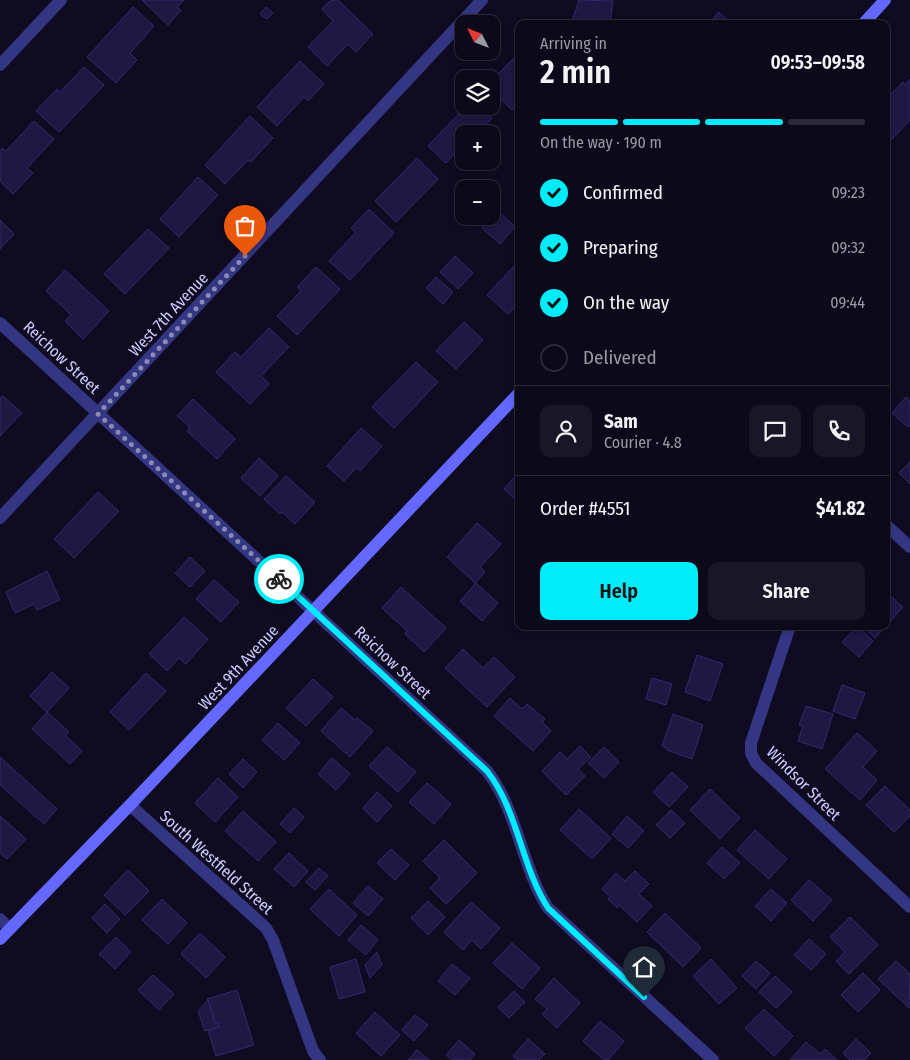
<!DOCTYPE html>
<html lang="en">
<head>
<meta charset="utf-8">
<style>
  :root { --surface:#0b091a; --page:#191727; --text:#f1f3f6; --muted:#9a9aa2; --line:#2b2a39; --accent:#00ecf8 }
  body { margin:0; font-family:"Fira Sans Condensed",sans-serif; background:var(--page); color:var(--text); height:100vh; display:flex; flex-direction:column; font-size:19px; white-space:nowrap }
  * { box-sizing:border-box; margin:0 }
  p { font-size:16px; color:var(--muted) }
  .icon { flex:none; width:28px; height:28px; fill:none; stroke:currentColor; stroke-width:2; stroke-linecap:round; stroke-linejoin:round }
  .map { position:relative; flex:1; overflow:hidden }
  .drawer { position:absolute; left:515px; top:20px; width:375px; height:610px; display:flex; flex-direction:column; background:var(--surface); border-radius:10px; box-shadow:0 2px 8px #0003,0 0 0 1px var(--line) }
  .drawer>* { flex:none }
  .needle { width:32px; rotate:312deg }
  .buttons { position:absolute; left:455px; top:15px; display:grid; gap:10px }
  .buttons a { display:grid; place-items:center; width:45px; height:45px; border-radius:10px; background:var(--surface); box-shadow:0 2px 8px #0003,0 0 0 1px var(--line); font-size:25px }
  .pin { position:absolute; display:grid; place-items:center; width:42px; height:42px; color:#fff; margin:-51px -21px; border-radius:50% 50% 50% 0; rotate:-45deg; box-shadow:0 0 5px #0007 }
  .pin .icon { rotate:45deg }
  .courier { position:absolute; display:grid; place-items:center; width:50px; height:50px; margin:-25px; border:4px solid #00ecf8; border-radius:50%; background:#fff; color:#222; box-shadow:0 1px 6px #0007 }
  .headline em { font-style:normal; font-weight:600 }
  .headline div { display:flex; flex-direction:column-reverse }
  .headline { display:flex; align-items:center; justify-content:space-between; height:85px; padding:0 25px }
  h1 { font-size:32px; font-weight:600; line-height:38px }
  .bar { display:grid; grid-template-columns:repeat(4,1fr); gap:8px 5px; align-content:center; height:60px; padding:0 25px }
  .bar i { height:6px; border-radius:4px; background:var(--line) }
  .bar .current { background:var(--accent) }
  .bar p { grid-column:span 4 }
  .line { display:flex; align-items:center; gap:12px; padding:0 25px; border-top:1px solid var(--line) }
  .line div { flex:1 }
  .round { display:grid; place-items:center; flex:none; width:52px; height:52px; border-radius:10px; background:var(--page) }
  ol { padding:0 25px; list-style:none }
  li { display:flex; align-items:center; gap:15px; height:55px }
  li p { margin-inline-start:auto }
  li .icon { padding:5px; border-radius:50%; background:var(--accent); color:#111; stroke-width:4 }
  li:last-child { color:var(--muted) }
  li i { width:28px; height:28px; border:2px solid var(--line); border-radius:50% }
  .button { display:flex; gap:10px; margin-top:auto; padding:10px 25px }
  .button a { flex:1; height:58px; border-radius:10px; background:var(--accent); color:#111; font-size:20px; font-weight:600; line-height:58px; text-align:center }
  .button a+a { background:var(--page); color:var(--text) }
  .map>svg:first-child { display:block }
</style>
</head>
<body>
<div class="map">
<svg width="910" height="1060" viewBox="0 0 910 1060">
  <rect width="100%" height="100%" fill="#0f0c22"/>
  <g fill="#1e1843" stroke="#332970">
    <polygon points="142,0 184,0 177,7 181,10 168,25"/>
    <polygon points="331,0 338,0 373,34 356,52 348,44 327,66 308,47 333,21 322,9"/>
    <polygon points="579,0 613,1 610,24 572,22"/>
    <polygon points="133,7 154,26 130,53 137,60 116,83 87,57"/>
    <polygon points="266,7 273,13 267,19 260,14"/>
    <polygon points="719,12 732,24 708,24"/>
    <polygon points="519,53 519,104 512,110 491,90 491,81"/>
    <polygon points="300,61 324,84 308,101 304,97 277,126 257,107"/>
    <polygon points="84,67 104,85 59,132 36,111 57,89 60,92"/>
    <polygon points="910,79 910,120 891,140 886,135 886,99 903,82 905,85"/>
    <polygon points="466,106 479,106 492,118 478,134 464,134 464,149 462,152 459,149 446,163 428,146"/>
    <polygon points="250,116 273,138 251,162 248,160 225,184 205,165"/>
    <polygon points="34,121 54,139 27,168 33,173 13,194 0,181 0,151 2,148 6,151"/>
    <polygon points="417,158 438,179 396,222 375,201"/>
    <polygon points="198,177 218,195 179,237 160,219"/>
    <polygon points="369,209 394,233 350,280 329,261 356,232 351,228"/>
    <polygon points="497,210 515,227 500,244 482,228"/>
    <polygon points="0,220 14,234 0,249"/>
    <polygon points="148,229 169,248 125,294 104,274"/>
    <polygon points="455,256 473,273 458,289 440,272"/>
    <polygon points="515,265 519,268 519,303 508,314 487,295"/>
    <polygon points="316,267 340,289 297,335 277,316 301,291 297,287"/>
    <polygon points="65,270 109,311 83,339 65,321 71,315 46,291"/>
    <polygon points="436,277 453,292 443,304 426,288"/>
    <polygon points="464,322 483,340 456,369 436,351"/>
    <polygon points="269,328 289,347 261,376 269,384 250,404 216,372 235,352 241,357"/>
    <polygon points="416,362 438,382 394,428 372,407"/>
    <polygon points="3,396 22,413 0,436 0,398"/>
    <polygon points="906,397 910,401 910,424 908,427 892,413"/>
    <polygon points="193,399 235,439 217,459 187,431 190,427 177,416"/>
    <polygon points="361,428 382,446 360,471 356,468 344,481 327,466"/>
    <polygon points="259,458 278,476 260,496 241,478"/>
    <polygon points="910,462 910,484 899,473"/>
    <polygon points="519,472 519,503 504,489"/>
    <polygon points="286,476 315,502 295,524 282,512 280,514 264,499"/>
    <polygon points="98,492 119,511 74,558 54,539"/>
    <polygon points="477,523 501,544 480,567 485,572 475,583 447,557"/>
    <polygon points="190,557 205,571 190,587 175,573"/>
    <polygon points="47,571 60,600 37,610 34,604 15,613 6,592"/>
    <polygon points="214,580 239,602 221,622 196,599"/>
    <polygon points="476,583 498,603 482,621 460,601"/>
    <polygon points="401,587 446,628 424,652 405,634 407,631 382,608"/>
    <polygon points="886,592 903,607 886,626"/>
    <polygon points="184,617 208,639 186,664 179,658 167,671 149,654"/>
    <polygon points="857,626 873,641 859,657 842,642"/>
    <polygon points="862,626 886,626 875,638"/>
    <polygon points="463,649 483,668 494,657 515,677 487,707 445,668"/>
    <polygon points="697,655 723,664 710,701 685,692"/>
    <polygon points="52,672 69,688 47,712 30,696"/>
    <polygon points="146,673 166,691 129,730 110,712"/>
    <polygon points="652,678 672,684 666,705 646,699"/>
    <polygon points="313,679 333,697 306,726 286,708"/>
    <polygon points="842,685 865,693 855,719 833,711"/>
    <polygon points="510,698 522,709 527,704 545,719 542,722 551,731 533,751 494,716"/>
    <polygon points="806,706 833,714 822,749 798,741 803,726 799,725"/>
    <polygon points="341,708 355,720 357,718 373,731 350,757 321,731"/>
    <polygon points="47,712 69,732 65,735 82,751 70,764 32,729"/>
    <polygon points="673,714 703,725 692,759 667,750 667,748 662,746"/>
    <polygon points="278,723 300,743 284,760 262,740"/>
    <polygon points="857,733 877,751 863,767 877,780 860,800 825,769"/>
    <polygon points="580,746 591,757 578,769 585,776 566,795 542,771 560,752 567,759"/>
    <polygon points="387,747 416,772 398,792 369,766"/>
    <polygon points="604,747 619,762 604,778 588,763"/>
    <polygon points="0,757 57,809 44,824 0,785"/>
    <polygon points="332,758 350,774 336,790 318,774"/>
    <polygon points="243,759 257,772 243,788 229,774"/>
    <polygon points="672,772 688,787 669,807 653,792"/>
    <polygon points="218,778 238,797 215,822 195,803"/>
    <polygon points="427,783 451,804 434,824 409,802"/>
    <polygon points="885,786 910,810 910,816 894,832 866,805"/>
    <polygon points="710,789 740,818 720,839 690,810"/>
    <polygon points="377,792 392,806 377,822 363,808"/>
    <polygon points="294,808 304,817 290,833 280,824"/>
    <polygon points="579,809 611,838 592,859 560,830"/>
    <polygon points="671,810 685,823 670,838 656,825"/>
    <polygon points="243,811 276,842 258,861 225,831"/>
    <polygon points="0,816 26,839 7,859 0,853"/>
    <polygon points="627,816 644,831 628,848 612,834"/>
    <polygon points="755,830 787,859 769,879 737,850"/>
    <polygon points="444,840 477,873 446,904 430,888 440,878 423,861"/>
    <polygon points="722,847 740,863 724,879 707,863"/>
    <polygon points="391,849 409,865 395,880 377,863"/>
    <polygon points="289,853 308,871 294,887 274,869"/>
    <polygon points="319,868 328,876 315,890 306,882"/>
    <polygon points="128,870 149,891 125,915 104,895"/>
    <polygon points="635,871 649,884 639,894 652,906 637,922 619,905 617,908 608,899 610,897 602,889 616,873 625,881"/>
    <polygon points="809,880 832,900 813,921 791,900"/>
    <polygon points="368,886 383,899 368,916 353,903"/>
    <polygon points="329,889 357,915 339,936 310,909"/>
    <polygon points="771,889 787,903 771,921 755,906"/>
    <polygon points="162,899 187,923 168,944 142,920"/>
    <polygon points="428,901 445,917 428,935 411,918"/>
    <polygon points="471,902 500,928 481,949 472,940 463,950 444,932"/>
    <polygon points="105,904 120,919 107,933 92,918"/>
    <polygon points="665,913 701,948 683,967 647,932"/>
    <polygon points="850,917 878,945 849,974 836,961 845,952 830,937"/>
    <polygon points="361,925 378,940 366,955 348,940"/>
    <polygon points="200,933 225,957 206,978 181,954"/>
    <polygon points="116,937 131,952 115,969 99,954"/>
    <polygon points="809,939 826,954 811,970 794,955"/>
    <polygon points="512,943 540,968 522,989 493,963"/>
    <polygon points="377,952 382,965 370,978 365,965"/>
    <polygon points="356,959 365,992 339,999 330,967"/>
    <polygon points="711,959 737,988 719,1004 693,976"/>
    <polygon points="756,961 770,973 756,989 742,976"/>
    <polygon points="896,961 910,974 909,1008 878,979"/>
    <polygon points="452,964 470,978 455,995 438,981"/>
    <polygon points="863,973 880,990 858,1012 841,995"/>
    <polygon points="153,975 174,994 159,1010 138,990"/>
    <polygon points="775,976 792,992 776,1008 759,992"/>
    <polygon points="554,978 580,1003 557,1028 542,1014 547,1009 535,999"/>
    <polygon points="237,990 254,1045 216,1056 208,1030 219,1027 218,1022 215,1023 207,999"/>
    <polygon points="514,991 525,1002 509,1018 498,1007"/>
    <polygon points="208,1000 215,1023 218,1022 219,1027 205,1031 198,1011"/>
    <polygon points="764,1009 793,1036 774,1056 745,1028"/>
    <polygon points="375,1012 400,1035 381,1056 356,1033"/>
    <polygon points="415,1015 428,1025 414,1041 402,1030"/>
    <polygon points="600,1021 624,1041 608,1060 604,1060 583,1041"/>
    <polygon points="528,1039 545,1054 539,1060 518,1060 513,1056"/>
    <polygon points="856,1039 871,1053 864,1060 850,1060 843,1053"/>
    <polygon points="459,1040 475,1054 470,1060 452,1060 446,1055"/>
    <polygon points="806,1042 820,1054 825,1049 837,1060 790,1060"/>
    <polygon points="417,1050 429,1060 408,1060"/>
  </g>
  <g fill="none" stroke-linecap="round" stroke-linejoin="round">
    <g stroke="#353683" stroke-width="12">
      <polyline points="0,65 61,0"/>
      <path d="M0,323L487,771C518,811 521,866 548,908L713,1060"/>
      <polyline points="0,518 482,0"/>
      <polyline points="886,525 910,547"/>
      <polyline points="790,626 751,743 751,753 756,763 910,907"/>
      <polyline points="130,805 266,928 273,940 313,1051 320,1060"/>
      <polyline points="0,919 10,929"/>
    </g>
    <g stroke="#6468ff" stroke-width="12">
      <polyline points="863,24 885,0"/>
      <polyline points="0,939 130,805 519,393"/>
    </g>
  </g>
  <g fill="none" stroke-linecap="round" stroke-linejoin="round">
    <polyline stroke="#8c89b2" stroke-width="5" stroke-dasharray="0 9" points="245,256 98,414 279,579"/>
    <path stroke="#00ecf8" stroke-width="6" d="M279,579L487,771C518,810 521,866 548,908L644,997"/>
  </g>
  <g text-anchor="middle" stroke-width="5" stroke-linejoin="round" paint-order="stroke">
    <g font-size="16" fill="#d0cdff" stroke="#0f0c22">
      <text transform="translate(168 314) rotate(-47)" y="6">West 7th Avenue</text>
      <text transform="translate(62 357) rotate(43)" y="6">Reichow Street</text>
      <text transform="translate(393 662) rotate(43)" y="6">Reichow Street</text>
      <text transform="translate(238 667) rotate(-47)" y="6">West 9th Avenue</text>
      <text transform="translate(804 783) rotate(45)" y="6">Windsor Street</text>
      <text transform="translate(217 862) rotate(42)" y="6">South Westfield Street</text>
    </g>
  </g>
</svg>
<div class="buttons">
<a><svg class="needle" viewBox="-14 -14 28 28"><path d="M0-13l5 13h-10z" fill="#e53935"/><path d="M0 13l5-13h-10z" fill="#9a9aa2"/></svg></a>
<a><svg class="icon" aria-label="layers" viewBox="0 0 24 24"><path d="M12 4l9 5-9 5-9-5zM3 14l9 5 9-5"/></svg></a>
<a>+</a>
<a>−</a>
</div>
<div class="pin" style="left:245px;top:256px;background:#ea580c"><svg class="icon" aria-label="bag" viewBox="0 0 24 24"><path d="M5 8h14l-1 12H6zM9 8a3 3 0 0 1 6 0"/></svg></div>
<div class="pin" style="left:644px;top:997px;background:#1f2937"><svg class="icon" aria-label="home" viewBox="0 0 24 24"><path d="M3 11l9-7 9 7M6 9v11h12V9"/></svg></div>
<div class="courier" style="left:279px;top:579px"><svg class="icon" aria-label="bike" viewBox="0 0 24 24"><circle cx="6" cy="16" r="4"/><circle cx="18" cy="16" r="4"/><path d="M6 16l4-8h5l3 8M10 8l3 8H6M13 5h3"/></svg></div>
<section class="drawer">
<div class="headline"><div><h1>2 min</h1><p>Arriving in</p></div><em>09:53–09:58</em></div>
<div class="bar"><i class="current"></i><i class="current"></i><i class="current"></i><i></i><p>On the way · 190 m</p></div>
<ol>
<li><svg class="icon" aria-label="check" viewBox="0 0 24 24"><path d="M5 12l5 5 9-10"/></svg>Confirmed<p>09:23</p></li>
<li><svg class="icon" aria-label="check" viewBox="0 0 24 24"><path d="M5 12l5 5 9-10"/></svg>Preparing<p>09:32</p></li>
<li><svg class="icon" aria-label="check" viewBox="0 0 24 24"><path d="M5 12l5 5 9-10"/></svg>On the way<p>09:44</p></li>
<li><i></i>Delivered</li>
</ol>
<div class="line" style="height:90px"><a class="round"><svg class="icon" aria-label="person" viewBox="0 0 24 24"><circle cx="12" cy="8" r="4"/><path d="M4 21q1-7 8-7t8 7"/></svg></a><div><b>Sam</b><p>Courier · 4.8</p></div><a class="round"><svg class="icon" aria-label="chat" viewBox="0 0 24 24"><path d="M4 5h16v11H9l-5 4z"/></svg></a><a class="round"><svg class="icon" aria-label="phone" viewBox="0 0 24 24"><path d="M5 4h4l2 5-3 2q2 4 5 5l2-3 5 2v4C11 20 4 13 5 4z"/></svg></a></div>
<div class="line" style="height:65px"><div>Order #4551</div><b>$41.82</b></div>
<div class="button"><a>Help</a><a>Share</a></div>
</section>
</div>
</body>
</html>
